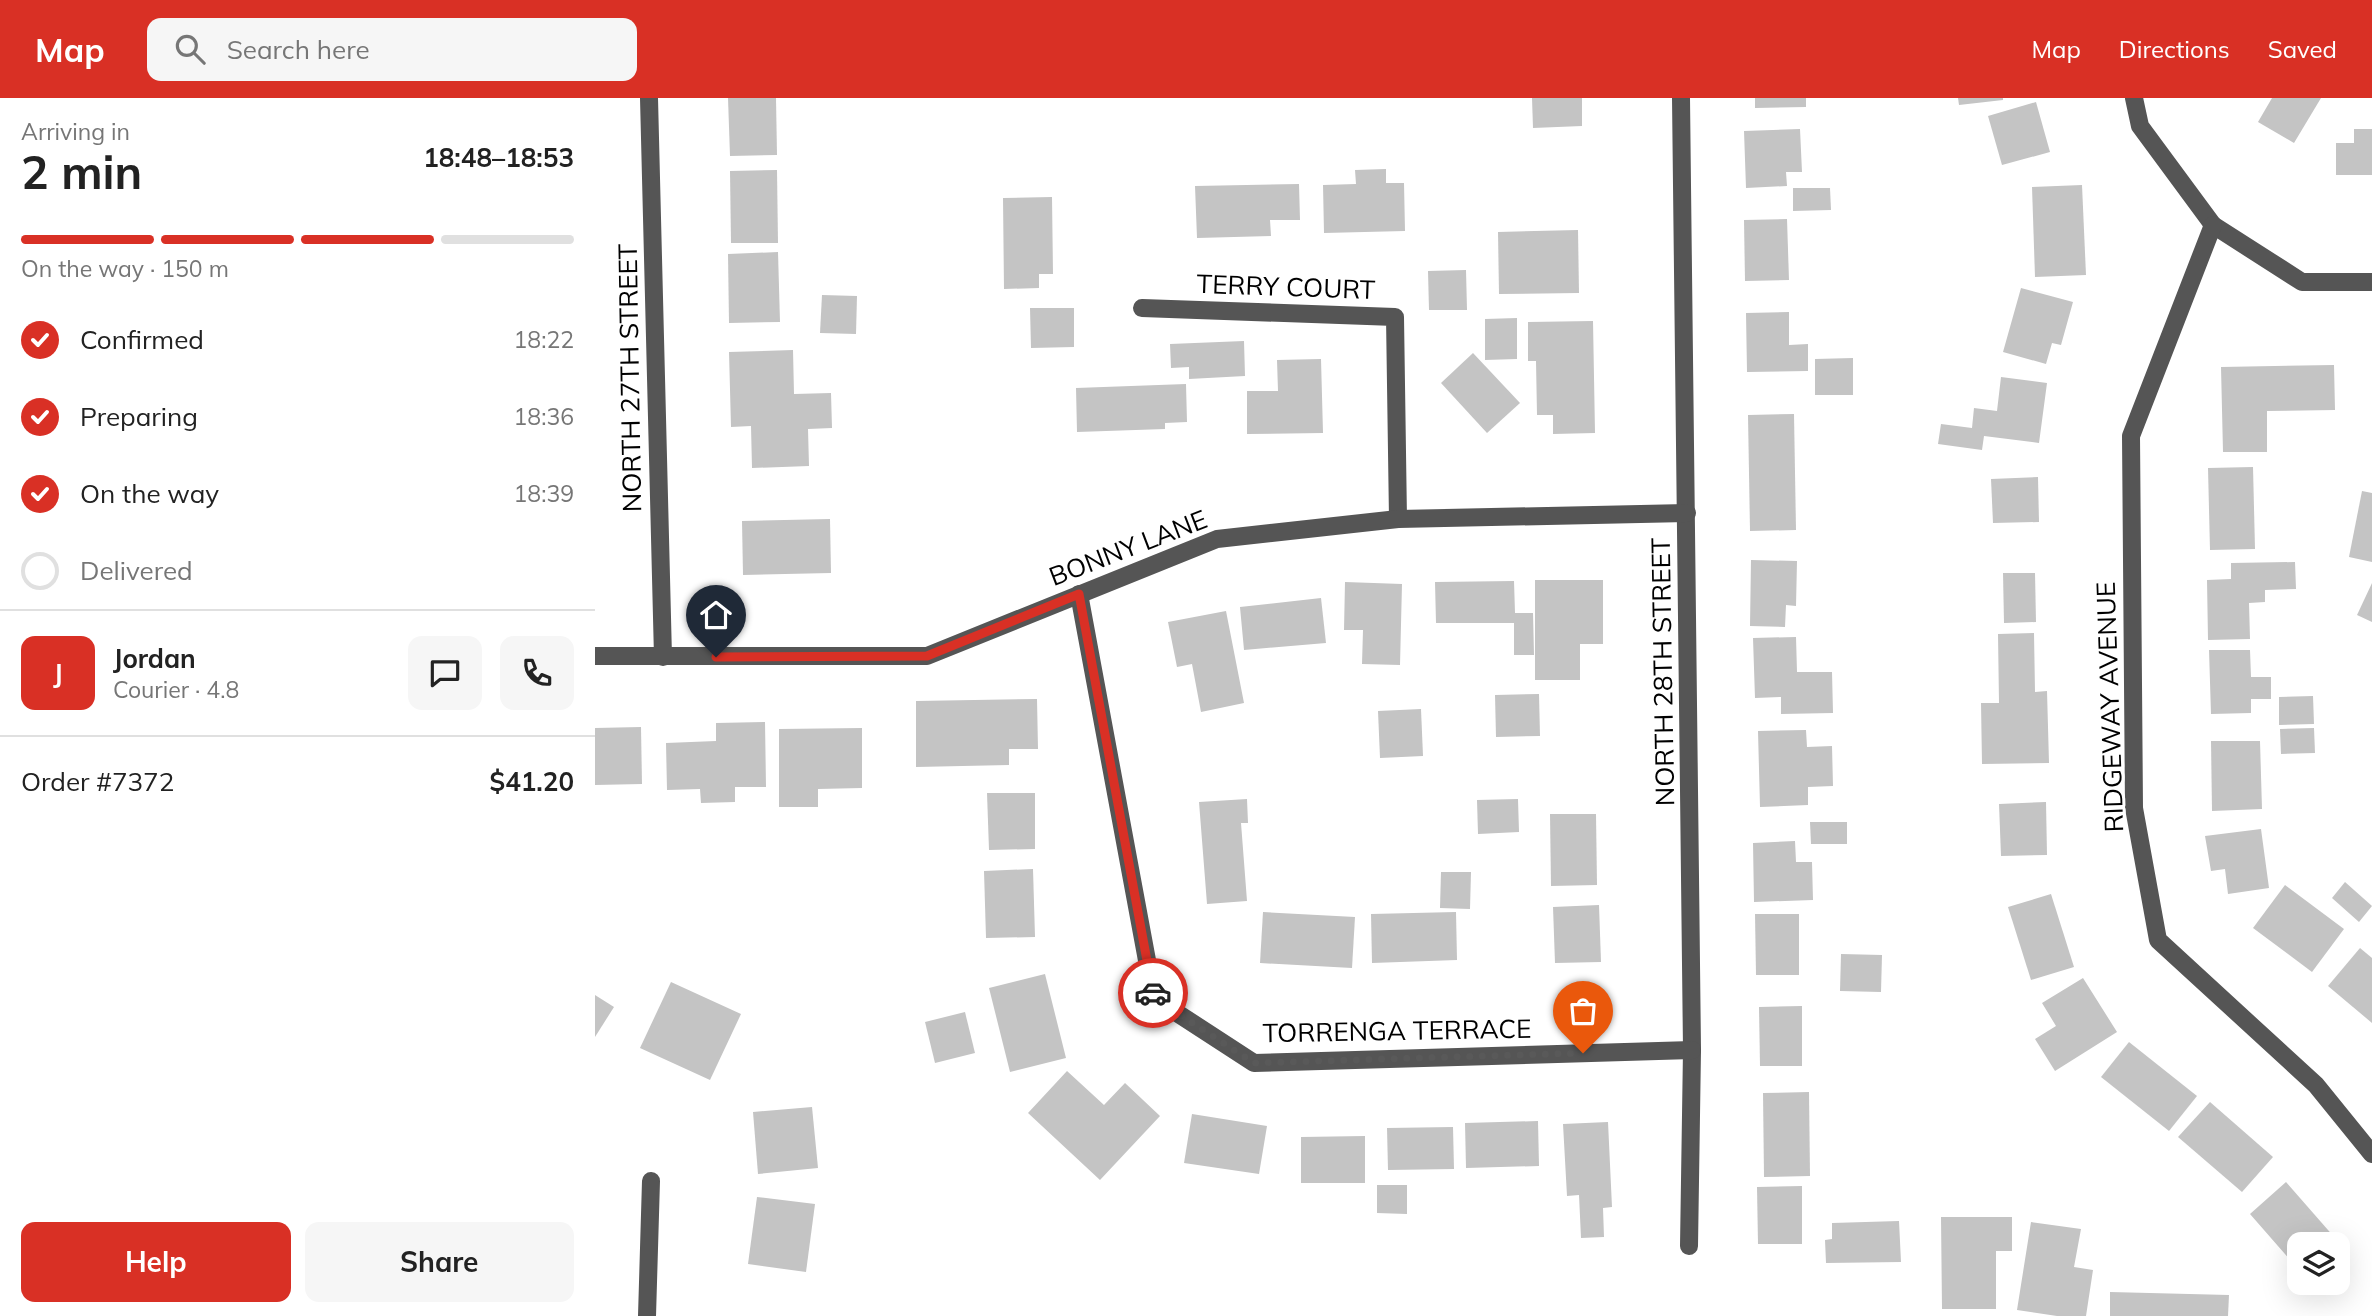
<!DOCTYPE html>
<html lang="en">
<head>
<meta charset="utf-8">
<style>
  :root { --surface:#fff; --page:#f6f6f6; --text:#222; --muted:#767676; --line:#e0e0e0; --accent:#d93025 }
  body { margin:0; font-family:Mulish,sans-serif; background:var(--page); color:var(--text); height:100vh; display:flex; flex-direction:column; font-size:26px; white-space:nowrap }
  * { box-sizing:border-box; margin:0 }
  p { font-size:23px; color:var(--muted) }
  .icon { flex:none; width:38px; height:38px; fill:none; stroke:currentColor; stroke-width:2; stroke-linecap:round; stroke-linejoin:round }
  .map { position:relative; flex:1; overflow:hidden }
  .sheet { display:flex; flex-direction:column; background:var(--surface); width:595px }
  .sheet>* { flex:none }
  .tools { position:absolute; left:1692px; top:1134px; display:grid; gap:14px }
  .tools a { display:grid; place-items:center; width:63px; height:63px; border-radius:14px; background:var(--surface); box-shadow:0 7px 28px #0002; font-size:35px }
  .pin { position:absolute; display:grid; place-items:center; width:60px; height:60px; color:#fff; margin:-72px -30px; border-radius:50% 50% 50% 0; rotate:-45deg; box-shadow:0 0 7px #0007 }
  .pin .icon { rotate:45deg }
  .courier { position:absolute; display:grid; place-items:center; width:70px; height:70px; margin:-35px; border:5px solid #d93025; border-radius:50%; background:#fff; color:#222; box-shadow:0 2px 9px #0007 }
  .overview em { font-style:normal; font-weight:700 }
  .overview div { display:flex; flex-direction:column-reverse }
  .overview { display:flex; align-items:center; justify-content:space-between; height:119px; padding:0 21px }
  h1 { font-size:46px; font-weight:700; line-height:52px }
  .bar { display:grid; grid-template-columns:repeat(4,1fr); gap:10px 7px; align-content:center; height:84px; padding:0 21px }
  .bar i { height:9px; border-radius:5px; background:var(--line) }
  .bar .active { background:var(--accent) }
  .bar p { grid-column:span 4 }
  .line { display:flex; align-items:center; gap:18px; padding:0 21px; border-top:2px solid var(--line) }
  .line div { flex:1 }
  .round { display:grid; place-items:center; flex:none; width:74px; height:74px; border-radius:14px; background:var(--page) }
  ol { padding:0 21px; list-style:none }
  li { display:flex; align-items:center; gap:21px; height:77px }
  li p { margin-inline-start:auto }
  li .icon { padding:7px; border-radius:50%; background:var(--accent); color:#fff; stroke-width:4 }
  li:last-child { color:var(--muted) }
  li i { width:38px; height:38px; border:4px solid var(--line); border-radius:50% }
  .primary-button { display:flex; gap:14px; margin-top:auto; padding:14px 21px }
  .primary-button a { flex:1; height:80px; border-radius:14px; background:var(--accent); color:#fff; font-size:28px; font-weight:700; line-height:80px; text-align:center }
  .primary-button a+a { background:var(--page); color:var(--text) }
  header { display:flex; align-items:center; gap:42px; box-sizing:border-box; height:98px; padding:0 35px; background:var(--accent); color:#fff }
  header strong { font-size:33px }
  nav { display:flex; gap:38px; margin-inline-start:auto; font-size:24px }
  .search { width:490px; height:63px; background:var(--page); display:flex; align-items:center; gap:18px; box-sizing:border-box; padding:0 24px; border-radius:14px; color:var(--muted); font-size:26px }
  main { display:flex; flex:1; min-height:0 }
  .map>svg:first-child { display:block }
</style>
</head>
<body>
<header>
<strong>Map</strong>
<div class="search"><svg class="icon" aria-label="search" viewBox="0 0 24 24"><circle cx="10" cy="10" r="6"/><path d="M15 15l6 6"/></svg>Search here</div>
<nav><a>Map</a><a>Directions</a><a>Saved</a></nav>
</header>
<main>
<section class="sheet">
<div class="overview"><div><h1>2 min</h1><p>Arriving in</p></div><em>18:48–18:53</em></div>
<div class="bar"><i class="active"></i><i class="active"></i><i class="active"></i><i></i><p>On the way · 150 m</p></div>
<ol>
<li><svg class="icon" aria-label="check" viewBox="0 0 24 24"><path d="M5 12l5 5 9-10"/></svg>Confirmed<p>18:22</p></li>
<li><svg class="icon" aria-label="check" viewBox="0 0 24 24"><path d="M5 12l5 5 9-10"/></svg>Preparing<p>18:36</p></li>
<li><svg class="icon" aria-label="check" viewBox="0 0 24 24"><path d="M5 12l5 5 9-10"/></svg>On the way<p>18:39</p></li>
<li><i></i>Delivered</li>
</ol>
<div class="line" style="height:126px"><b class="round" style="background:var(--accent);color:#fff">J</b><div><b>Jordan</b><p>Courier · 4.8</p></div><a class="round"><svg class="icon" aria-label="chat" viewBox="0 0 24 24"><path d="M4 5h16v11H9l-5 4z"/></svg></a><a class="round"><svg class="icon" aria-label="phone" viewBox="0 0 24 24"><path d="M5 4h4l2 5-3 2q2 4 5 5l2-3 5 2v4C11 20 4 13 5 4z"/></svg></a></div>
<div class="line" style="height:91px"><div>Order #7372</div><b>$41.20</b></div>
<div class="primary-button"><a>Help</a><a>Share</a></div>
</section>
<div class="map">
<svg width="1777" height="1218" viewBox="0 0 1777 1218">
  <rect width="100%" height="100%" fill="#fff"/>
  <g fill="#c4c4c4">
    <polygon points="133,0 181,0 182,57 135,58"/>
    <polygon points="937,0 987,0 987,28 938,30"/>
    <polygon points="1160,0 1211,0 1211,9 1160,10"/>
    <polygon points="1363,0 1408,0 1408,2 1364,7"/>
    <polygon points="1677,0 1726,0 1699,45 1663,24"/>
    <polygon points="1441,4 1455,54 1407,67 1393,18"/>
    <polygon points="1205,31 1207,74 1191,74 1192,88 1151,90 1149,33"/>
    <polygon points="1759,31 1777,31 1777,77 1741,77 1741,45 1759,45"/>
    <polygon points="791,71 791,85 809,85 810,133 729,135 728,87 761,86 760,72"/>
    <polygon points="182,72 183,145 136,145 135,73"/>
    <polygon points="704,86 705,122 675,122 676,138 602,140 600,88"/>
    <polygon points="1487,87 1491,177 1440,179 1437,89"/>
    <polygon points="1198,90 1235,90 1236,112 1198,113"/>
    <polygon points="457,99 458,176 444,176 444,190 409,191 408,100"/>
    <polygon points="1192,121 1194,182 1150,183 1149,122"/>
    <polygon points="983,132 984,195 904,196 903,134"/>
    <polygon points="183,154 185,224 134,225 133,156"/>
    <polygon points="871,172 872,212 834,212 833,173"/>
    <polygon points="1426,190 1478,204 1466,247 1457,245 1451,266 1408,254"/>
    <polygon points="227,197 262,198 261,236 225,235"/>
    <polygon points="435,210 479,210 479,249 436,250"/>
    <polygon points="1194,214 1194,247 1213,246 1213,273 1152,274 1151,215"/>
    <polygon points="922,220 922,261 890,262 890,221"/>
    <polygon points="998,223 1000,335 958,336 958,317 942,317 941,263 933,263 933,224"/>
    <polygon points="649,243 650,278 594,281 594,269 576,270 575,246"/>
    <polygon points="198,252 199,296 236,295 237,330 213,331 214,368 157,370 156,328 136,329 134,254"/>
    <polygon points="878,255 925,305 892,335 846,285"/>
    <polygon points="1258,260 1258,297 1220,297 1220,261"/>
    <polygon points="726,261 728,335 652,336 652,293 683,293 682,262"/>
    <polygon points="1739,267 1740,312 1672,313 1672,354 1628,354 1626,269"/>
    <polygon points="1406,279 1452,285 1444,345 1389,338 1387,352 1343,346 1346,326 1377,330 1379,310 1402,313"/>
    <polygon points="591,286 592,324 570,325 570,331 482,334 481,290"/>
    <polygon points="1199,316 1201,432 1155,433 1153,317"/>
    <polygon points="1658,369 1660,451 1615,452 1613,370"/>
    <polygon points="1443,379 1444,424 1398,425 1396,381"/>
    <polygon points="1767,393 1777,395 1777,464 1754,459"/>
    <polygon points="235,421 236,475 148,477 147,423"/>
    <polygon points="1156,462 1202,463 1201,508 1191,507 1190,529 1155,528"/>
    <polygon points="1700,464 1701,491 1670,492 1670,504 1654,505 1655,541 1613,542 1612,482 1636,481 1636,465"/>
    <polygon points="1408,475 1440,475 1441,524 1409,525"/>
    <polygon points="940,482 1008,482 1008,546 985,546 985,582 940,582"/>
    <polygon points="919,483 920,515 938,515 939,557 919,557 919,525 841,525 840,484"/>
    <polygon points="750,484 807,486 805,567 767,566 768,532 749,532"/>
    <polygon points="1777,485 1777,524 1762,517"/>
    <polygon points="726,500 731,545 649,552 645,509"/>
    <polygon points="631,513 649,605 606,614 597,566 582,569 573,524"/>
    <polygon points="1439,535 1440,594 1452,593 1454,665 1387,666 1386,605 1404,605 1403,536"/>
    <polygon points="1201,539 1202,574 1237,574 1238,615 1186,616 1186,599 1160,600 1158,540"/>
    <polygon points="1614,552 1655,552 1656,579 1676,579 1676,601 1656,601 1656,615 1616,616"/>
    <polygon points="944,596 945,638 901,639 900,597"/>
    <polygon points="1718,598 1719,626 1684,627 1684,599"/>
    <polygon points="442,601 443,651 414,651 414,667 321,669 321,603"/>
    <polygon points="826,611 828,658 785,660 783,613"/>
    <polygon points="170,624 171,689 140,689 140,704 106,705 105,691 72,692 71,645 121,643 121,625"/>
    <polygon points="46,629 47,686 0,687 0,630"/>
    <polygon points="267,630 267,690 223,691 223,709 184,709 184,631"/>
    <polygon points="1719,630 1720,655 1686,656 1685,631"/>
    <polygon points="1211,632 1212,649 1237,648 1238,688 1213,689 1213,707 1165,709 1163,633"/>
    <polygon points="1616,643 1665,643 1667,711 1617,713"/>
    <polygon points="392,695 440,695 440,751 394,752"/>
    <polygon points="652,701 653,725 646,725 652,803 612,806 604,704"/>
    <polygon points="923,701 924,734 883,736 882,702"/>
    <polygon points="1451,704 1452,757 1406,758 1404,706"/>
    <polygon points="955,716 1001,716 1002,787 956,788"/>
    <polygon points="1215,724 1252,724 1252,746 1216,746"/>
    <polygon points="1666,731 1674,790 1633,796 1630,771 1616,773 1610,738"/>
    <polygon points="1200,743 1201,764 1217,764 1218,802 1159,804 1158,745"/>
    <polygon points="438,771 440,839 391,840 389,773"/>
    <polygon points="846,774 876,774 875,811 845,810"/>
    <polygon points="1750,784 1777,808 1764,824 1737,800"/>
    <polygon points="1690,787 1749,831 1717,874 1658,830"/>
    <polygon points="1456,796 1479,869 1436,882 1413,809"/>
    <polygon points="1004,807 1006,864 960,865 958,809"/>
    <polygon points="668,814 760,819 757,870 665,865"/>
    <polygon points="861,814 862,862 777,865 776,816"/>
    <polygon points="1160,816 1204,816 1204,877 1161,877"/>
    <polygon points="1765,850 1777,860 1777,925 1733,888"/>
    <polygon points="1246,856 1287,857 1286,894 1245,893"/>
    <polygon points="450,876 471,960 415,974 394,890"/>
    <polygon points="1488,880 1522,934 1460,973 1440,941 1461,928 1447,905"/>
    <polygon points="76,884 146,916 115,982 45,950"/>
    <polygon points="0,897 19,909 0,939"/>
    <polygon points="1207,908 1207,968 1165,968 1164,909"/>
    <polygon points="370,914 380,955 340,965 330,924"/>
    <polygon points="1534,944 1602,998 1574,1033 1506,979"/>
    <polygon points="472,973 509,1007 530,985 565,1018 505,1082 433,1015"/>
    <polygon points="1214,994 1215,1078 1169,1079 1168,995"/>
    <polygon points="1615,1004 1678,1059 1647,1094 1583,1039"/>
    <polygon points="217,1009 223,1070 163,1076 158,1014"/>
    <polygon points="597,1016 672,1028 664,1076 589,1065"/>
    <polygon points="943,1023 944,1068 871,1070 870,1025"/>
    <polygon points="1013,1024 1017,1109 1008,1110 1009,1139 986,1140 984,1097 972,1098 968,1026"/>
    <polygon points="858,1029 859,1071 793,1072 792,1030"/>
    <polygon points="770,1038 770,1085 706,1085 706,1039"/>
    <polygon points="1691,1084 1747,1148 1743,1152 1743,1146 1704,1146 1704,1172 1655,1116"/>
    <polygon points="782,1087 812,1087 812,1116 782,1115"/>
    <polygon points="1207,1088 1207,1146 1163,1146 1162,1089"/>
    <polygon points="162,1099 220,1106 211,1174 153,1166"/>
    <polygon points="1346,1119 1417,1119 1417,1153 1401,1153 1401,1211 1347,1211"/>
    <polygon points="1304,1123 1306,1164 1231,1165 1230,1142 1237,1141 1237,1125"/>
    <polygon points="1436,1124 1486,1131 1479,1169 1498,1172 1491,1218 1462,1218 1422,1212"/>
    <polygon points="1515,1194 1634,1197 1633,1218 1515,1218"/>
  </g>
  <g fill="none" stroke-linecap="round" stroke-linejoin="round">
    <g stroke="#555" stroke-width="18">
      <polyline points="54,0 68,559"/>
      <polyline points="1086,0 1097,952 1094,1148"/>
      <polyline points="1539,0 1545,28 1618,127 1707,184 1777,184"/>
      <polyline points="1618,127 1536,338 1539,710 1563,842 1721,987 1777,1056"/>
      <polyline points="547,210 800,219 803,421"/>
      <polyline points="484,496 559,900 659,965 1097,952"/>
      <polyline points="0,558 332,558 622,441 803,421 1092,415"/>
      <polyline points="52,1218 56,1083"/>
    </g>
  </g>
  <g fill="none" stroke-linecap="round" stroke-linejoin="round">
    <polyline stroke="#595959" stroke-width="7" stroke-dasharray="0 12.6" points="558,895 559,900 659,965 988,955"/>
    <polyline stroke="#d93025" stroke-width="9" points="121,559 332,558 484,496 558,895"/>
  </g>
  <g text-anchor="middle" stroke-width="6" stroke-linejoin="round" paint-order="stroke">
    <g font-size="26" fill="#000" stroke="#fff">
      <text transform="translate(691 189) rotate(2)" y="9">TERRY COURT</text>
      <text transform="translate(35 280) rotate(-91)" y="9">NORTH 27TH STREET</text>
      <text transform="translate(533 450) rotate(-21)" y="9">BONNY LANE</text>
      <text transform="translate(1068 574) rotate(-91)" y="9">NORTH 28TH STREET</text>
      <text transform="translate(1515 609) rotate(-92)" y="9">RIDGEWAY AVENUE</text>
      <text transform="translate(802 933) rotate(-1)" y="9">TORRENGA TERRACE</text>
    </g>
  </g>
</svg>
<div class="tools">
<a><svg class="icon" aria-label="layers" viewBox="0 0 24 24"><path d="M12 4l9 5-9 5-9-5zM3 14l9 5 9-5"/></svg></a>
</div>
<div class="pin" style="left:988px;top:955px;background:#ea580c"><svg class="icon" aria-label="bag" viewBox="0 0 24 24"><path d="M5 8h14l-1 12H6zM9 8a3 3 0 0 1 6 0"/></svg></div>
<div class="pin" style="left:121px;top:559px;background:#1f2937"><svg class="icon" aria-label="home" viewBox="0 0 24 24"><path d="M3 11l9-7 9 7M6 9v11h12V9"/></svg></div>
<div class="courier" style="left:558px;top:895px"><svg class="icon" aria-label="car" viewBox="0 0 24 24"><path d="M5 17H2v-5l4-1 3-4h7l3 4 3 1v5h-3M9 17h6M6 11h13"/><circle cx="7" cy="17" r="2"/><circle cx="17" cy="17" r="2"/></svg></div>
</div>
</main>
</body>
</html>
